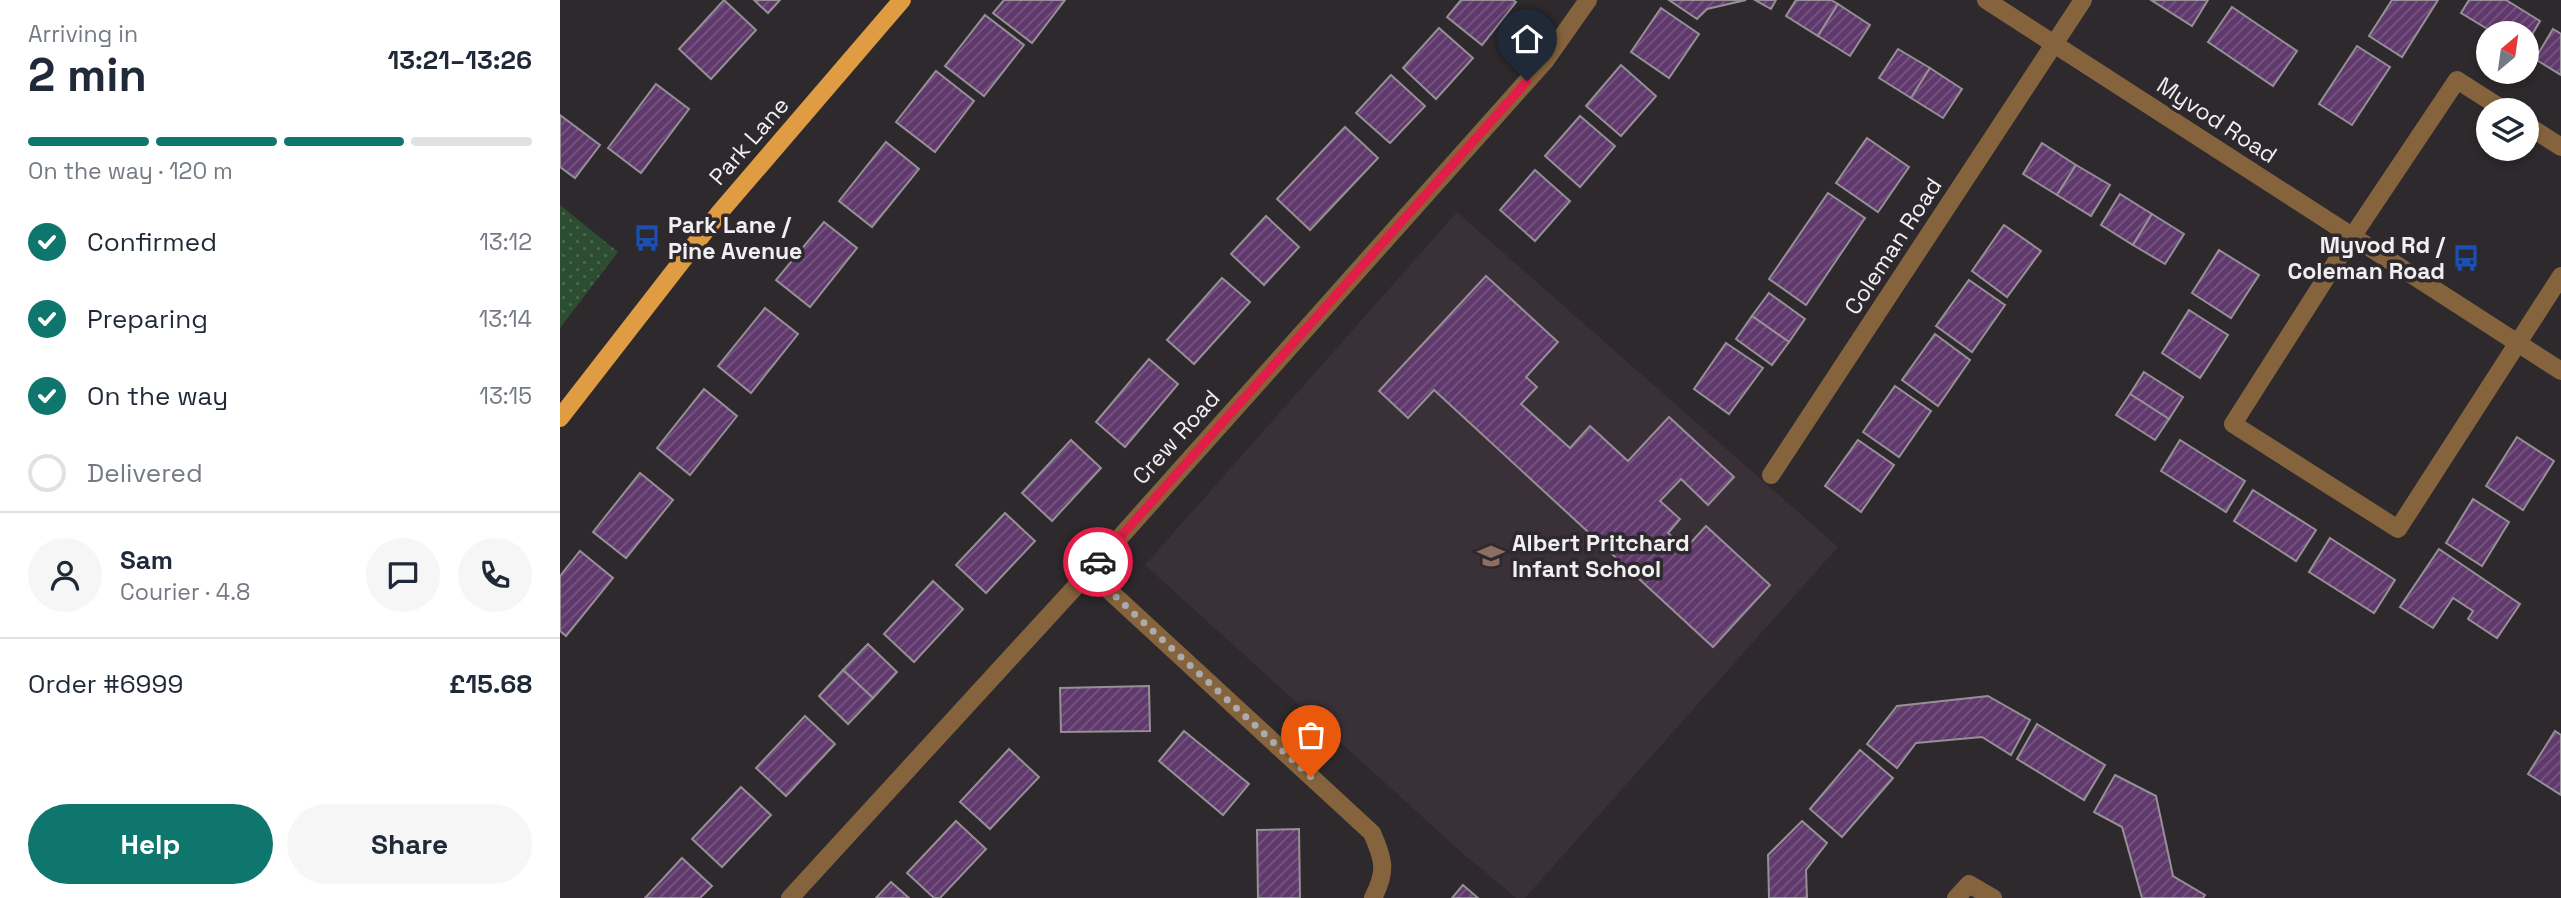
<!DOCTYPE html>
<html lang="en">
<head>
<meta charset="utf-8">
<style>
  :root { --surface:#fff; --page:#f6f6f7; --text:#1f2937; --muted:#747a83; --line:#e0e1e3; --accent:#0f766e }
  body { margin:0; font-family:"Space Grotesk",sans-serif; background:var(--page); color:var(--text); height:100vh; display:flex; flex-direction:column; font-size:26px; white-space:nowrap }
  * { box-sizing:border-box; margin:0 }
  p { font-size:23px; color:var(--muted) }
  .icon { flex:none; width:38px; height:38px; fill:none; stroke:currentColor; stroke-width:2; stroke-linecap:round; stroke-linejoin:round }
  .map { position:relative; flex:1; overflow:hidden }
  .sheet { display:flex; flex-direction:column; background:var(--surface); width:560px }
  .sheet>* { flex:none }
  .needle { width:46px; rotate:29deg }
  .controls { position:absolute; left:1916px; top:21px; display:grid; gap:14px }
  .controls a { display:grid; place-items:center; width:63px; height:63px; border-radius:50%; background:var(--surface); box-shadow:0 4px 10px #0003; font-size:35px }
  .pin { position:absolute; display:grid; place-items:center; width:60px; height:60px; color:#fff; margin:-72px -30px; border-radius:50% 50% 50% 0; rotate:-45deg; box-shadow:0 0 7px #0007 }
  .pin .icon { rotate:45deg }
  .courier { position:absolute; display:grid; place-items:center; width:70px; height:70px; margin:-35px; border:5px solid #e11d48; border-radius:50%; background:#fff; color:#222; box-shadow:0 2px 9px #0007 }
  .summary em { font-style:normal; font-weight:700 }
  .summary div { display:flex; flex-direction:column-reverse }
  .summary { display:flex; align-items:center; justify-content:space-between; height:119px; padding:0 28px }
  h1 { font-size:46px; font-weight:700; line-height:52px }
  .bar { display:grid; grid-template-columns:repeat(4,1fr); gap:10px 7px; align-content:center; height:84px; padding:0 28px }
  .bar i { height:9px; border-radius:5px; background:var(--line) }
  .bar .active { background:var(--accent) }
  .bar p { grid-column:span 4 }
  .line { display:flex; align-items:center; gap:18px; padding:0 28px; border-top:2px solid var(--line) }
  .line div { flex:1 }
  .round { display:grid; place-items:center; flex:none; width:74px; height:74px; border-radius:37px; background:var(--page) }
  ol { padding:0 28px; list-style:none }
  li { display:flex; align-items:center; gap:21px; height:77px }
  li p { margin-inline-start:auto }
  li .icon { padding:7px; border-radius:50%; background:var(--accent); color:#fff; stroke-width:4 }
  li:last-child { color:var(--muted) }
  li i { width:38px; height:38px; border:4px solid var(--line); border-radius:50% }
  .button { display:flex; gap:14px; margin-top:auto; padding:14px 28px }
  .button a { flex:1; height:80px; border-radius:42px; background:var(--accent); color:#fff; font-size:28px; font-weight:700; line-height:80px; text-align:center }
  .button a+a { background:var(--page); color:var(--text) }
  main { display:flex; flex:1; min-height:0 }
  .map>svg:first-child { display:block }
</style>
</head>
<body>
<main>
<section class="sheet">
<div class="summary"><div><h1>2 min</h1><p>Arriving in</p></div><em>13:21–13:26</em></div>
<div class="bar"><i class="active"></i><i class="active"></i><i class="active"></i><i></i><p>On the way · 120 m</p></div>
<ol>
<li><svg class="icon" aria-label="check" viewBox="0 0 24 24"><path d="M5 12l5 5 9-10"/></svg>Confirmed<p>13:12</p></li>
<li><svg class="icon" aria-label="check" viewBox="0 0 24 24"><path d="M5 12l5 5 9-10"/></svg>Preparing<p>13:14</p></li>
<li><svg class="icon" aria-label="check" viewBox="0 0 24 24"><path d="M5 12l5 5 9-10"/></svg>On the way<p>13:15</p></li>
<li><i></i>Delivered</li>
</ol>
<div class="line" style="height:126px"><a class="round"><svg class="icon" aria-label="person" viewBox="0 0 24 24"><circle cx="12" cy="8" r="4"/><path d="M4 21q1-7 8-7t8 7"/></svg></a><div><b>Sam</b><p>Courier · 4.8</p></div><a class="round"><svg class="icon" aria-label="chat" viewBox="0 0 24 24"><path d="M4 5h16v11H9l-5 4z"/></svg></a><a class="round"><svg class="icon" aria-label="phone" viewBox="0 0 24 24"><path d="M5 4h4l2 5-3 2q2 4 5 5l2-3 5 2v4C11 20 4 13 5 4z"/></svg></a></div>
<div class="line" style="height:91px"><div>Order #6999</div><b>£15.68</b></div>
<div class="button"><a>Help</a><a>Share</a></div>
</section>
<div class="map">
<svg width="2001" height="898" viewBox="0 0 2001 898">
  <defs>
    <pattern id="grass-dots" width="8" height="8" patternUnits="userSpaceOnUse" patternTransform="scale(1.75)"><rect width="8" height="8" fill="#2d4d32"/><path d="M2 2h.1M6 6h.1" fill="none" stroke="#4c6750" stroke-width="1.8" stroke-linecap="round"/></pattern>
    <pattern id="building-hatch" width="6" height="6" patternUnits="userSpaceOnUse" patternTransform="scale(1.75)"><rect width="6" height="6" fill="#60396c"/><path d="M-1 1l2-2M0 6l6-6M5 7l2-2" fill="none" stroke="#775681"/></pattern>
  </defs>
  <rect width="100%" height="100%" fill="#2d292c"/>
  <polygon fill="#393038" points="897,212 1278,547 965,898 956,898 900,851 585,565"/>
  <polygon fill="url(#grass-dots)" points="0,205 58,252 0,328"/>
  <g fill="url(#building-hatch)" stroke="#949095" stroke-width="2">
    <polygon points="164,0 196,30 151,79 119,49"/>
    <polygon points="194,0 220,0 208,13"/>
    <polygon points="444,0 505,0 472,43 433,13"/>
    <polygon points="901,0 953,0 956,2 922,45 887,17"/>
    <polygon points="1109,0 1186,0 1147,9 1137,19"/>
    <polygon points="1195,0 1216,0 1211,9"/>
    <polygon points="1236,0 1271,0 1278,4 1258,36 1226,16"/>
    <polygon points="1591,0 1648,0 1632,26"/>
    <polygon points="1832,0 1878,0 1842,57 1809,36"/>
    <polygon points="1909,0 1946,0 1980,21 1967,43 1967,33 1934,33 1901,13"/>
    <polygon points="1278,4 1310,25 1290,56 1258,36"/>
    <polygon points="1672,7 1737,51 1713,86 1648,42"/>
    <polygon points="1101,8 1139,34 1109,78 1071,52"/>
    <polygon points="425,15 464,45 424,96 385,66"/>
    <polygon points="879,28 913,58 876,99 843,68"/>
    <polygon points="1993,29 2001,34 2001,75 1975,59"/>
    <polygon points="1797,46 1830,67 1792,125 1759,104"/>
    <polygon points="1338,49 1370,68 1351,98 1319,78"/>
    <polygon points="1061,65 1096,96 1061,136 1026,106"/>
    <polygon points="1370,68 1402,89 1383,118 1351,98"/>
    <polygon points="376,71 414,101 375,152 336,122"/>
    <polygon points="831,75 865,106 830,143 796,113"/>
    <polygon points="96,84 129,109 81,173 48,148"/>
    <polygon points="0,115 40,145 15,178 0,167"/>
    <polygon points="1020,116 1055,146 1020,187 985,156"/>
    <polygon points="785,127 818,158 750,230 717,199"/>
    <polygon points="1307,138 1349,167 1318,212 1276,183"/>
    <polygon points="326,142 359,169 312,227 279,201"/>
    <polygon points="1482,143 1516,165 1497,195 1463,174"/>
    <polygon points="1516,165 1550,185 1531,216 1497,195"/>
    <polygon points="975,170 1010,201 975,241 940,210"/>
    <polygon points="1268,193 1305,218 1246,305 1209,279"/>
    <polygon points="1560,194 1592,214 1573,245 1541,225"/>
    <polygon points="1592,214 1624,234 1605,264 1573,245"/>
    <polygon points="706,216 739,247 704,285 671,254"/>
    <polygon points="264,222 297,248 250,307 216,280"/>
    <polygon points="1444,225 1481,251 1447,297 1412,271"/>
    <polygon points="1659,250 1699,275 1671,318 1632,293"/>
    <polygon points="926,276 998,342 966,377 977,387 961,404 1010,448 1030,426 1068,461 1109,417 1174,477 1148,505 1121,479 1100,501 1120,519 1108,533 1125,549 1146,526 1210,585 1153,647 874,390 848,418 819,391"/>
    <polygon points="662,278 690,302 634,364 607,340"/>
    <polygon points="1409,280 1445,305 1412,352 1376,326"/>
    <polygon points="1209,293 1245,319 1229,342 1192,316"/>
    <polygon points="205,308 238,334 191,393 158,366"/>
    <polygon points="1629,310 1668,335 1640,378 1602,353"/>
    <polygon points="1192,316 1229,342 1212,365 1176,339"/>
    <polygon points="1375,334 1410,360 1378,406 1342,380"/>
    <polygon points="1166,343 1203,368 1169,414 1134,389"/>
    <polygon points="589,359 618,384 565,447 536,422"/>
    <polygon points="1584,372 1623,397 1609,419 1570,394"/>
    <polygon points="1335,386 1371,411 1339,457 1303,432"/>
    <polygon points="144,389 177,416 130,475 97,448"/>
    <polygon points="1570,394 1609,419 1595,440 1556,415"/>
    <polygon points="1957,437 1994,461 1963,510 1926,486"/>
    <polygon points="511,440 541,468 492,521 462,493"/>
    <polygon points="1298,440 1334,465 1301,512 1265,486"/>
    <polygon points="1620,440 1685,481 1666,512 1601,471"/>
    <polygon points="80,473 113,500 66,558 33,532"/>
    <polygon points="1693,490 1756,530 1736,561 1674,521"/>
    <polygon points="1913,499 1949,522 1922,566 1886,543"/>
    <polygon points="445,513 475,541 426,593 396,565"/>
    <polygon points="1770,538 1835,580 1814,613 1749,572"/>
    <polygon points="1879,549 1960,604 1937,638 1908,619 1913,611 1893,598 1873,628 1840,607"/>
    <polygon points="20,551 53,578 6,636 0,631 0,576"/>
    <polygon points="373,581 403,609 354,662 324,634"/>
    <polygon points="308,644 337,672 313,698 283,670"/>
    <polygon points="283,670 313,698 288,724 259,696"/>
    <polygon points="589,686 590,731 501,732 500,688"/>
    <polygon points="1428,696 1470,720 1451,755 1422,737 1356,743 1337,768 1307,744 1337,706"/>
    <polygon points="245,716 275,744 226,796 196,768"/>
    <polygon points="1477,724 1545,765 1524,800 1457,759"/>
    <polygon points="624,731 689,784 663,815 599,761"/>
    <polygon points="1995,731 2001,735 2001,795 1968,774"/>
    <polygon points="449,749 479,777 430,829 400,802"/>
    <polygon points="1300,750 1333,778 1282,837 1250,809"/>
    <polygon points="1555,775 1596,796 1613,876 1645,895 1643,898 1582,898 1562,827 1534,812"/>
    <polygon points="181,787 211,815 162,867 132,839"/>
    <polygon points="396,821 426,849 380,898 374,898 347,873"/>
    <polygon points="1242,821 1267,843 1246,870 1247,898 1209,898 1208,855"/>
    <polygon points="739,829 740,898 698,898 697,830"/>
    <polygon points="122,858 152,886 140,898 85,898"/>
    <polygon points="331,882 349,898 316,898"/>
    <polygon points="903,885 918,898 892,898"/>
  </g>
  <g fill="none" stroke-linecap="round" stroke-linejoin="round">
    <g stroke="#85643d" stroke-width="18">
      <polyline points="1426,0 2001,371"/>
      <polyline points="1944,110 1897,80 1792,237 1673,424 1838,529 2001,276"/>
      <polyline points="1967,125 2001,147"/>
      <polyline points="1211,475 1523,0"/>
      <path d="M529,572L812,833C824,860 827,871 813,898"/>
      <polyline points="230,898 529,572 985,61 1028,0"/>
      <polyline points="1396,898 1409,884 1433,898"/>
    </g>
    <polyline stroke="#df9c42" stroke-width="18" points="0,418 160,212 342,0"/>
  </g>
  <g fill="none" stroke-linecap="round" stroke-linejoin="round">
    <polyline stroke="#adaaad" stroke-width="7" stroke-dasharray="0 12.6" points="538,562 529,572 751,777"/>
    <polyline stroke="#e11d48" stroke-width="9" points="538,562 967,81"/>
  </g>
  <defs>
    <symbol id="bus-bare" viewBox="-9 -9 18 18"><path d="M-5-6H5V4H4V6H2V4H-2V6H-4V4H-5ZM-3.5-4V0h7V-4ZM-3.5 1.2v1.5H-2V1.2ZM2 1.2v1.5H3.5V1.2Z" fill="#1a4fb4" stroke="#2d292c" stroke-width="2.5" paint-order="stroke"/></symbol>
    <symbol id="school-bare" viewBox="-9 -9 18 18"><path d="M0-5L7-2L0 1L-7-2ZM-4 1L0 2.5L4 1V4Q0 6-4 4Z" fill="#8d6e63" stroke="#2d292c" stroke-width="2.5" paint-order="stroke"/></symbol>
  </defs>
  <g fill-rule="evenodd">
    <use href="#bus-bare" x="68" y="219" width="38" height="38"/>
    <use href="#bus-bare" x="1887" y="239" width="38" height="38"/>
    <use href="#school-bare" x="912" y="537" width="38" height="38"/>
  </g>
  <g text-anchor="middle" stroke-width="7" stroke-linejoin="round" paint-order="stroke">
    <g font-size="23" fill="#f2eff2" stroke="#2d292c">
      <text transform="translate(1657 120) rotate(33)" y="8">Myvod Road</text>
      <text transform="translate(189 141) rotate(-49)" y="8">Park Lane</text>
      <text transform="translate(1333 246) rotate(-57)" y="8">Coleman Road</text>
      <text transform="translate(616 437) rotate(-48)" y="8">Crew Road</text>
    </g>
    <g font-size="23" font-weight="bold" fill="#f2eff2" stroke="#2d292c" text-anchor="start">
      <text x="108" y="233">Park Lane /<tspan x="108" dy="26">Pine Avenue</tspan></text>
      <text x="1885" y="253" text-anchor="end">Myvod Rd /<tspan x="1885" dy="26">Coleman Road</tspan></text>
      <text x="952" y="551">Albert Pritchard<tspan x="952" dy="26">Infant School</tspan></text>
    </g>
  </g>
</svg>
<div class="controls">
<a><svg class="needle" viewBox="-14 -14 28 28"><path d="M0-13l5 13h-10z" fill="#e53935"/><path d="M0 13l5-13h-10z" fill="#747a83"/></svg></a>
<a><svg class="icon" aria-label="layers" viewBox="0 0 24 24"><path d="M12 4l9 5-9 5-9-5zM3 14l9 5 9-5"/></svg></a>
</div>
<div class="pin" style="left:751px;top:777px;background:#ea580c"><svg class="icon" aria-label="bag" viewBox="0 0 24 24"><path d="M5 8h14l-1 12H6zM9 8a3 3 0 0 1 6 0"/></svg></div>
<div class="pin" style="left:967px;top:81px;background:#1f2937"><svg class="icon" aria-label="home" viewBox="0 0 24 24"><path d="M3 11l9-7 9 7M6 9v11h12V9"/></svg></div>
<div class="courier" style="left:538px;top:562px"><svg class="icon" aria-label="car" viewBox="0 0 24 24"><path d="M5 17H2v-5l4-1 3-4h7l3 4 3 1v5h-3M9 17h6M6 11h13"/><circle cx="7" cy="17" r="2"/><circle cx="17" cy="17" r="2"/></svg></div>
</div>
</main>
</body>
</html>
